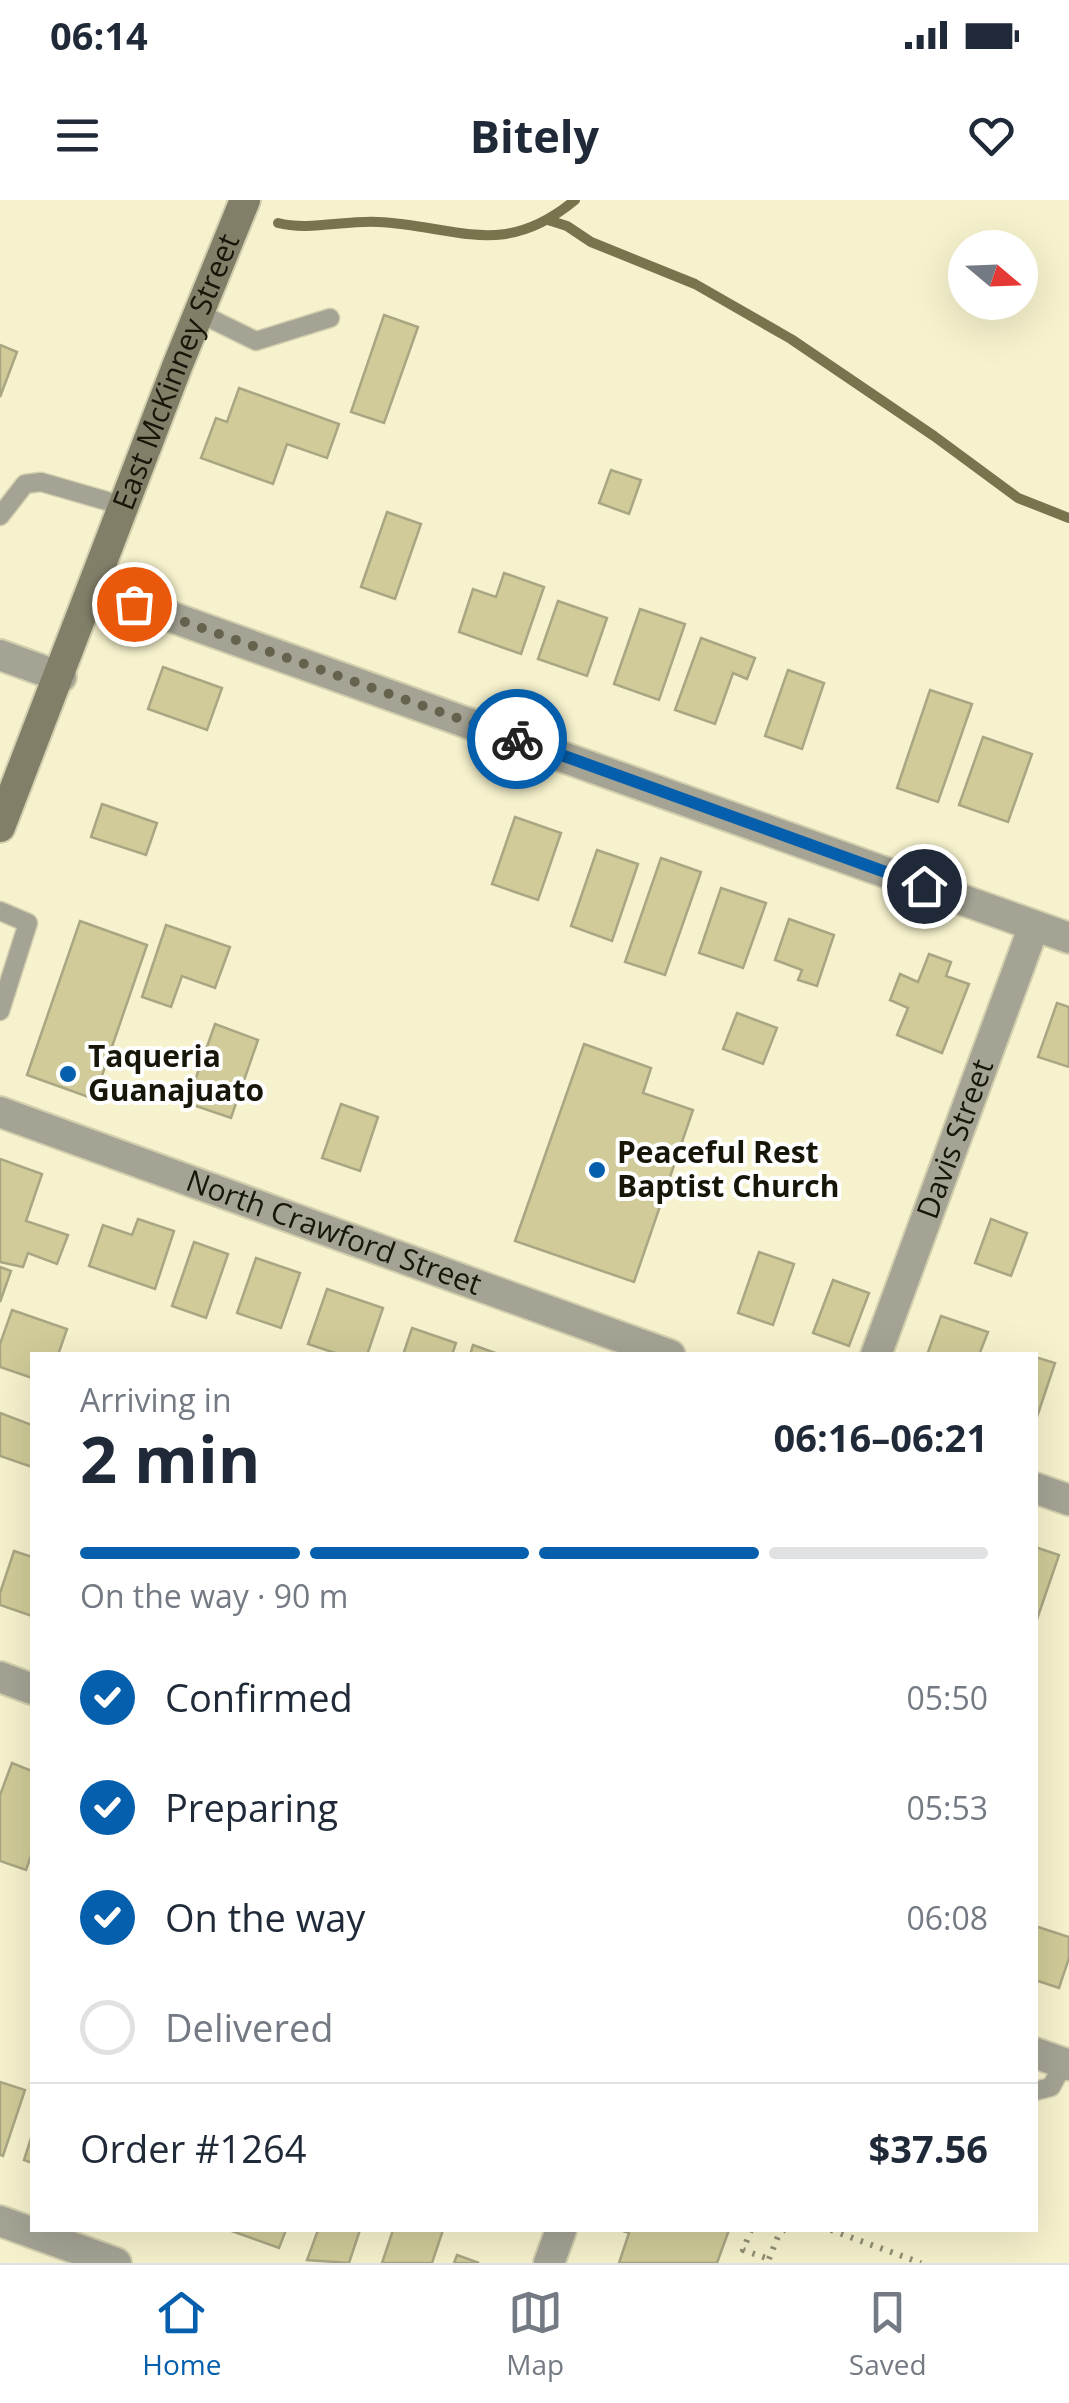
<!DOCTYPE html>
<html lang="en">
<head>
<meta charset="utf-8">
<style>
  :root { --surface:#fff; --page:#f2f2f3; --text:#1f2937; --muted:#747a83; --line:#e0e1e3; --accent:#055fac }
  body { margin:0; font-family:"Open Sans",sans-serif; background:var(--page); color:var(--text); height:100vh; display:flex; flex-direction:column; font-size:38px; white-space:nowrap }
  * { box-sizing:border-box; margin:0 }
  p { font-size:32px; color:var(--muted) }
  .icon { flex:none; width:55px; height:55px; fill:none; stroke:currentColor; stroke-width:2; stroke-linecap:round; stroke-linejoin:round }
  .map { position:relative; flex:1; overflow:hidden }
  .side { position:absolute; left:30px; top:1152px; width:1008px; height:880px; display:flex; flex-direction:column; background:var(--surface); border-radius:0px; box-shadow:0 10px 40px #0002 }
  .side>* { flex:none }
  .needle { width:65px; rotate:109deg }
  .controls { position:absolute; left:948px; top:30px; display:grid; gap:20px }
  .controls a { display:grid; place-items:center; width:90px; height:90px; border-radius:50%; background:var(--surface); box-shadow:0 10px 40px #0002; font-size:50px }
  .pin { position:absolute; display:grid; place-items:center; width:85px; height:85px; color:#fff; margin:-42px; border:5px solid #fff; border-radius:50%; box-shadow:0 2px 10px #0007 }
  .courier { position:absolute; display:grid; place-items:center; width:100px; height:100px; margin:-50px; border:8px solid #055fac; border-radius:50%; background:#fff; color:#222; box-shadow:0 2px 12px #0007 }
  .overview em { font-style:normal; font-weight:700 }
  .overview div { display:flex; flex-direction:column-reverse }
  .overview { display:flex; align-items:center; justify-content:space-between; height:170px; padding:0 50px }
  h1 { font-size:65px; font-weight:700; line-height:75px }
  .bar { display:grid; grid-template-columns:repeat(4,1fr); gap:15px 10px; align-content:center; height:120px; padding:0 50px }
  .bar i { height:12px; border-radius:8px; background:var(--line) }
  .bar .selected { background:var(--accent) }
  .bar p { grid-column:span 4 }
  .line { display:flex; align-items:center; gap:25px; padding:0 50px; border-top:2px solid var(--line) }
  .line div { flex:1 }
  ol { padding:0 50px; list-style:none }
  li { display:flex; align-items:center; gap:30px; height:110px }
  li p { margin-inline-start:auto }
  li .icon { padding:10px; border-radius:50%; background:var(--accent); color:#fff; stroke-width:4 }
  li:last-child { color:var(--muted) }
  li i { width:55px; height:55px; border:5px solid var(--line); border-radius:50% }
  .status { display:flex; justify-content:space-between; align-items:center; height:70px; padding:0 50px; background:var(--surface); direction:ltr }
  .status svg { height:28px; fill:currentColor }
  header { display:flex; justify-content:space-between; align-items:center; height:130px; padding:0 50px; background:var(--surface); font-size:45px; font-weight:700 }
  .tabs { display:flex; justify-content:space-around; align-items:center; height:140px; border-top:2px solid var(--line); background:var(--surface); font-size:28px; color:var(--muted) }
  .tabs a { display:grid; justify-items:center; gap:5px }
  .tabs .selected { color:var(--accent) }
  .map>svg:first-child { display:block }
</style>
</head>
<body>
<div class="status"><b>06:14</b><svg viewBox="0 0 49 12"><path d="M0 12V9h3v3zM5 12V6h3v6zM10 12V3h3v9zM15 12V0h3v12zM26 1h20v11H26zM47 4h2v5h-2z"/></svg></div>
<header><svg class="icon" aria-label="menu" viewBox="0 0 24 24"><path d="M4 6h16M4 12h16M4 18h16"/></svg>Bitely<svg class="icon" aria-label="heart" viewBox="0 0 24 24"><path d="M12 20l-8-8c-3-5 5-10 8-4 3-6 11-1 8 4z"/></svg></header>
<div class="map">
<svg width="1069" height="2063" viewBox="0 0 1069 2063">
  <rect width="100%" height="100%" fill="#f6f2cd"/>
  <g fill="none" stroke-linecap="round" stroke-linejoin="round">
    <g stroke="#78744d" stroke-width="10">
      <polyline points="548,20 567,26 591,42 695,84 791,139 934,236 1018,298 1069,318"/>
      <path d="M278,23C308,31 346,20 378,22C458,26 503,60 575,0"/>
    </g>
  </g>
  <g fill="#d0cb98" stroke="#a9a683" stroke-width="2.5">
    <polygon points="384,115 418,127 384,223 351,212"/>
    <polygon points="0,145 17,152 0,197"/>
    <polygon points="239,188 339,224 327,258 287,244 273,284 201,258 216,218 227,222"/>
    <polygon points="611,270 641,280 629,314 599,303"/>
    <polygon points="387,312 421,324 395,399 361,387"/>
    <polygon points="504,373 544,387 521,454 459,432 473,389 496,397"/>
    <polygon points="558,401 607,418 587,476 538,459"/>
    <polygon points="640,409 685,424 659,500 614,484"/>
    <polygon points="701,438 755,458 747,479 733,473 715,524 675,510"/>
    <polygon points="163,467 222,488 207,530 148,509"/>
    <polygon points="788,470 824,483 802,549 765,536"/>
    <polygon points="930,490 972,504 938,602 897,588"/>
    <polygon points="983,537 1032,554 1008,622 959,605"/>
    <polygon points="102,604 157,623 146,655 91,637"/>
    <polygon points="515,617 561,633 538,700 492,684"/>
    <polygon points="597,650 638,664 612,741 571,726"/>
    <polygon points="661,658 701,672 665,775 625,762"/>
    <polygon points="721,688 766,703 743,768 699,753"/>
    <polygon points="789,719 834,735 817,786 798,780 802,770 775,760"/>
    <polygon points="80,721 147,745 94,899 27,875"/>
    <polygon points="166,725 230,747 215,788 182,776 171,807 142,797"/>
    <polygon points="929,754 951,762 946,776 969,784 942,853 897,835 908,808 890,800 900,774 918,782"/>
    <polygon points="1057,803 1069,807 1069,867 1038,857"/>
    <polygon points="737,813 777,828 763,864 723,849"/>
    <polygon points="215,824 258,840 231,918 187,903"/>
    <polygon points="584,844 651,868 643,893 693,910 634,1082 515,1041"/>
    <polygon points="341,904 378,917 360,971 322,958"/>
    <polygon points="0,959 42,974 26,1021 68,1035 57,1064 28,1053 23,1067 0,1062"/>
    <polygon points="138,1019 174,1031 155,1089 89,1066 103,1025 132,1035"/>
    <polygon points="991,1019 1027,1033 1011,1076 975,1063"/>
    <polygon points="194,1042 228,1054 206,1118 172,1106"/>
    <polygon points="759,1052 794,1064 773,1125 738,1113"/>
    <polygon points="256,1058 300,1073 281,1128 237,1113"/>
    <polygon points="0,1067 11,1071 0,1102"/>
    <polygon points="833,1080 869,1093 849,1146 813,1133"/>
    <polygon points="327,1089 383,1108 367,1155 341,1155 308,1144"/>
    <polygon points="12,1110 67,1129 58,1155 32,1155 32,1178 0,1167 0,1144"/>
    <polygon points="941,1116 988,1132 979,1155 927,1155"/>
    <polygon points="412,1128 456,1143 452,1155 403,1155"/>
    <polygon points="473,1145 501,1155 470,1155"/>
    <polygon points="1035,1157 1055,1163 1037,1217 1035,1216"/>
    <polygon points="0,1213 32,1225 32,1267 0,1256"/>
    <polygon points="1035,1347 1059,1355 1035,1425"/>
    <polygon points="14,1351 32,1357 32,1416 0,1405 0,1393"/>
    <polygon points="12,1563 32,1571 32,1653 26,1670 0,1661 0,1595"/>
    <polygon points="1035,1726 1069,1737 1069,1758 1059,1788 1035,1780"/>
    <polygon points="0,1882 25,1890 3,1956 0,1955"/>
    <polygon points="32,1935 32,1963 24,1960"/>
    <polygon points="229,2030 286,2030 279,2048"/>
    <polygon points="318,2030 360,2030 349,2063 307,2060"/>
    <polygon points="393,2030 443,2030 432,2063 382,2063"/>
    <polygon points="620,2030 729,2030 717,2063 619,2063 629,2033"/>
    <polygon points="457,2055 479,2063 454,2063"/>
  </g>
  <g fill="none" stroke-linecap="round" stroke-linejoin="round">
    <defs>
      <g id="service">
        <polyline points="199,113 256,141 330,118"/>
        <polyline points="0,316 25,284 41,282 124,306"/>
        <polyline points="0,711 28,723 0,811"/>
        <polyline points="1035,1891 1051,1887 1064,1863"/>
      </g>
      <g id="minor">
        <polyline points="93,389 1069,738"/>
        <polyline points="0,455 61,477"/>
        <path id="s1" d="M0,912L670,1155"/>
        <path id="s2" d="M876,1155L1034,726"/>
        <polyline points="1035,1288 1069,1300"/>
        <polyline points="0,1477 32,1489"/>
        <polyline points="1035,1853 1069,1865"/>
        <polyline points="0,2021 116,2063"/>
        <polyline points="549,2063 561,2030"/>
      </g>
      <g id="secondary">
        <path id="s3" d="M0,627L178,164L245,0"/>
      </g>
    </defs>
    <use href="#service" stroke="#d2cfae" stroke-width="21"/>
    <use href="#minor" stroke="#d2cfae" stroke-width="34"/>
    <use href="#secondary" stroke="#d2cfae" stroke-width="34"/>
    <g stroke="#918e74" stroke-width="6" stroke-dasharray="2.5 8" stroke-linecap="butt">
      <polyline points="751,2030 743,2050 769,2059"/>
      <polyline points="831,2030 921,2063"/>
      <polyline points="769,2059 779,2034 784,2030"/>
    </g>
    <use href="#service" stroke="#a5a394" stroke-width="18"/>
    <use href="#minor" stroke="#a5a394" stroke-width="30"/>
    <use href="#secondary" stroke="#817f68" stroke-width="30"/>
  </g>
  <g fill="none" stroke-linecap="round" stroke-linejoin="round">
    <polyline stroke="#65634e" stroke-width="10" stroke-dasharray="0 18" points="134,404 517,539"/>
    <polyline stroke="#055fac" stroke-width="12" points="517,539 924,686"/>
  </g>
  <g fill="#055fac" stroke="#fff" stroke-width="4">
    <circle cx="68" cy="874" r="10"/>
    <circle cx="597" cy="970" r="10"/>
  </g>
  <g text-anchor="middle" stroke-width="8" stroke-linejoin="round" paint-order="stroke">
    <g font-size="30" fill="#171609" stroke="#fff">
      <text dy="10" stroke="none"><textPath href="#s3" startOffset="488">East McKinney Street</textPath></text>
      <text dy="10" stroke="none"><textPath href="#s2" startOffset="230">Davis Street</textPath></text>
      <text dy="10" stroke="none"><textPath href="#s1" startOffset="355">North Crawford Street</textPath></text>
    </g>
    <g font-size="30" font-weight="bold" fill="#171609" stroke="#fff" text-anchor="start">
      <text x="88" y="867">Taqueria<tspan x="88" dy="34">Guanajuato</tspan></text>
      <text x="617" y="963">Peaceful Rest<tspan x="617" dy="34">Baptist Church</tspan></text>
    </g>
  </g>
</svg>
<div class="controls">
<a><svg class="needle" viewBox="-14 -14 28 28"><path d="M0-13l5 13h-10z" fill="#e53935"/><path d="M0 13l5-13h-10z" fill="#747a83"/></svg></a>
</div>
<div class="pin" style="left:134px;top:404px;background:#ea580c"><svg class="icon" aria-label="bag" viewBox="0 0 24 24"><path d="M5 8h14l-1 12H6zM9 8a3 3 0 0 1 6 0"/></svg></div>
<div class="pin" style="left:924px;top:686px;background:#1f2937"><svg class="icon" aria-label="home" viewBox="0 0 24 24"><path d="M3 11l9-7 9 7M6 9v11h12V9"/></svg></div>
<div class="courier" style="left:517px;top:539px"><svg class="icon" aria-label="bike" viewBox="0 0 24 24"><circle cx="6" cy="16" r="4"/><circle cx="18" cy="16" r="4"/><path d="M6 16l4-8h5l3 8M10 8l3 8H6M13 5h3"/></svg></div>
<section class="side">
<div class="overview"><div><h1>2 min</h1><p>Arriving in</p></div><em>06:16–06:21</em></div>
<div class="bar"><i class="selected"></i><i class="selected"></i><i class="selected"></i><i></i><p>On the way · 90 m</p></div>
<ol>
<li><svg class="icon" aria-label="check" viewBox="0 0 24 24"><path d="M5 12l5 5 9-10"/></svg>Confirmed<p>05:50</p></li>
<li><svg class="icon" aria-label="check" viewBox="0 0 24 24"><path d="M5 12l5 5 9-10"/></svg>Preparing<p>05:53</p></li>
<li><svg class="icon" aria-label="check" viewBox="0 0 24 24"><path d="M5 12l5 5 9-10"/></svg>On the way<p>06:08</p></li>
<li><i></i>Delivered</li>
</ol>
<div class="line" style="height:130px"><div>Order #1264</div><b>$37.56</b></div>
</section>
</div>
<nav class="tabs">
<a class="selected"><svg class="icon" aria-label="home" viewBox="0 0 24 24"><path d="M3 11l9-7 9 7M6 9v11h12V9"/></svg>Home</a>
<a><svg class="icon" aria-label="map" viewBox="0 0 24 24"><path d="M3 6l6-2 6 2 6-2v14l-6 2-6-2-6 2zM9 4v14M15 6v14"/></svg>Map</a>
<a><svg class="icon" aria-label="saved" viewBox="0 0 24 24"><path d="M7 4h10v16l-5-4-5 4z"/></svg>Saved</a>
</nav>
</body>
</html>
